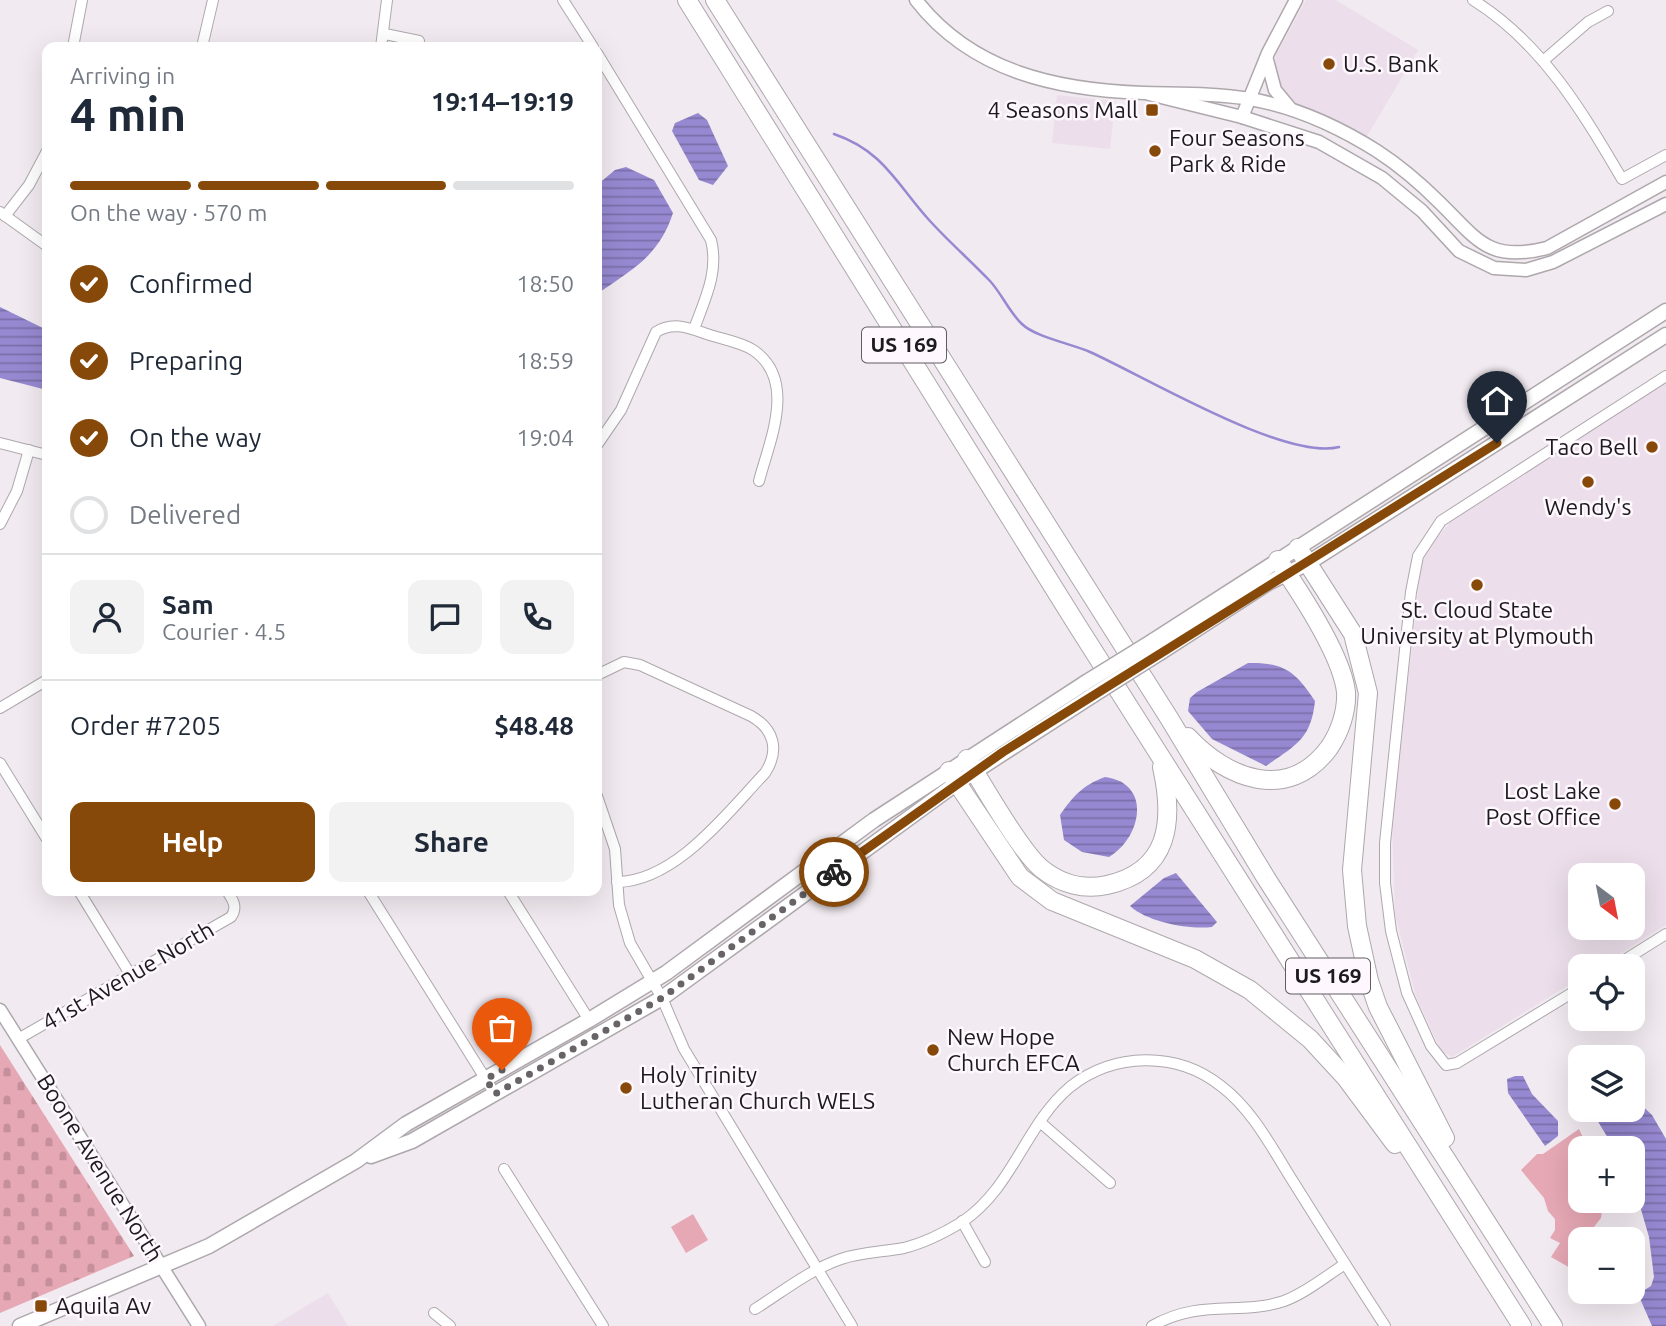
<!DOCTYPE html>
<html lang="en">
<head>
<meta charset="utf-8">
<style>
  :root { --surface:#fff; --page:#f2f2f3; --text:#1f2937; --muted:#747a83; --line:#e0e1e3; --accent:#874909 }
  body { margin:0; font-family:Ubuntu,sans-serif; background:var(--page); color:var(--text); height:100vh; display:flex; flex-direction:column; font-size:26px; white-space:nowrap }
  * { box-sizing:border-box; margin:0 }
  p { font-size:23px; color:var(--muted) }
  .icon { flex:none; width:38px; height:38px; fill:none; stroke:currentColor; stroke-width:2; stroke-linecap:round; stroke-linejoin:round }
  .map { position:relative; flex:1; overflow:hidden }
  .details { position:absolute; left:42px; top:42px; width:560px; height:854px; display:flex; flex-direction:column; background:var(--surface); border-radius:14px; box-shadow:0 7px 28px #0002 }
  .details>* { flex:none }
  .needle { width:46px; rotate:148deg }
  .tools { position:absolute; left:1568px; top:863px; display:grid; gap:14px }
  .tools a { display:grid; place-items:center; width:77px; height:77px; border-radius:14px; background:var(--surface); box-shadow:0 7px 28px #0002; font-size:35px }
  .pin { position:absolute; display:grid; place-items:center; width:60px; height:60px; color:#fff; margin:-72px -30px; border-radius:50% 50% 50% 0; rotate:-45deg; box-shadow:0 0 7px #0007 }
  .pin .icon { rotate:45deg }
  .courier { position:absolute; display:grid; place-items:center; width:70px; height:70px; margin:-35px; border:5px solid #874909; border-radius:50%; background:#fff; color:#222; box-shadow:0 2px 9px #0007 }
  .summary em { font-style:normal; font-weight:700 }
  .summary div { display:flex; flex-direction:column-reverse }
  .summary { display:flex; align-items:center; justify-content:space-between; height:119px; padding:0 28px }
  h1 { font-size:46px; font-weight:700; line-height:52px }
  .bar { display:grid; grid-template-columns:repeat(4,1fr); gap:10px 7px; align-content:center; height:84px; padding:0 28px }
  .bar i { height:9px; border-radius:5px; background:var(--line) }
  .bar .selected { background:var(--accent) }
  .bar p { grid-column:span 4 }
  .line { display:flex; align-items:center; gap:18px; padding:0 28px; border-top:2px solid var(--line) }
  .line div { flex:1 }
  .round { display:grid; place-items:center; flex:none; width:74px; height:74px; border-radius:14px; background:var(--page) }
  ol { padding:0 28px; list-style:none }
  li { display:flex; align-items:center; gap:21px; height:77px }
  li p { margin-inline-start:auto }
  li .icon { padding:7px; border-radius:50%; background:var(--accent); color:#fff; stroke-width:4 }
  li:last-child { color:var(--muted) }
  li i { width:38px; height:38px; border:4px solid var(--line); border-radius:50% }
  .button { display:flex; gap:14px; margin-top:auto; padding:14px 28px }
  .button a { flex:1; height:80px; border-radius:14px; background:var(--accent); color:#fff; font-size:28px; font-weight:700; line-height:80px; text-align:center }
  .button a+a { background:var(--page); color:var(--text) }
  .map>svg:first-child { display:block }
</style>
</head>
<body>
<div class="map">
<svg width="1666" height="1326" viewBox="0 0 1666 1326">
  <defs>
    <pattern id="cemetery-stones" width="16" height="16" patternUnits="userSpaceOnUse" patternTransform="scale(1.75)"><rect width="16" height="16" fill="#e6a8b5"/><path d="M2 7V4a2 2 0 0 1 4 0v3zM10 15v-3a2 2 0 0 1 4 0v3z" fill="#c5909b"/></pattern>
    <pattern id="water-rules" width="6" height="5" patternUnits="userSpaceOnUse" patternTransform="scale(1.75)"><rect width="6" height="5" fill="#9789d1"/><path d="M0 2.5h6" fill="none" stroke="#7a6fa9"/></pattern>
  </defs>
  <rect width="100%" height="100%" fill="#f1eaf0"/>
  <g fill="#ecdfeb" fill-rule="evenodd">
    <polygon points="1306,0 1336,0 1418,50 1366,138 1289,102 1274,76 1276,55"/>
    <polygon points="1057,95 1115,101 1110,149 1052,143"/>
    <path d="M1666,383V925L1600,966H1580V978L1452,1057L1441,1051L1415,994L1395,914L1392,822L1421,566L1429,547L1453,519ZM1580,875H1633V928H1580Z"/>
    <polygon points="328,1293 348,1326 273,1326"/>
  </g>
  <polygon fill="url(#cemetery-stones)" points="0,1045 134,1256 0,1313"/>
  <g fill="#e6a8b5">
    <polygon points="1579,1129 1588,1148 1580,1148 1580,1200 1603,1201 1601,1218 1590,1232 1591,1239 1580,1239 1580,1263 1572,1269 1551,1257 1560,1243 1550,1238 1555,1230 1555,1219 1548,1211 1544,1198 1521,1170 1537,1154 1543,1154"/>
    <polygon points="693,1214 708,1240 686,1253 671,1227"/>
  </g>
  <g fill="url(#water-rules)">
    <polygon points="698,113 707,120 728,166 713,185 699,180 672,131 675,123"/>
    <path d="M626,167L654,180L673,213C659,256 633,269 597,294V185L615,170Z"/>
    <polygon points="0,307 47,330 47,390 0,378"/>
    <path d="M1248,663C1284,662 1296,672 1315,701C1311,739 1296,745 1266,766L1212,739L1188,711L1190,698L1197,692Z"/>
    <path d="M1105,777C1152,783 1142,837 1109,857L1082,852L1064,840L1060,815C1073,796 1083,785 1105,777Z"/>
    <path d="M1176,873L1217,922L1212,927C1190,930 1147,922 1130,906L1164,878Z"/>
    <polygon points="1515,1076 1523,1076 1532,1094 1558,1121 1558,1136 1545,1146 1508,1093 1507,1079"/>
    <polygon points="1633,1097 1652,1115 1666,1139 1666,1326 1652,1326 1638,1294 1651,1286 1654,1277 1649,1237 1633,1182 1633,1148 1614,1148 1591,1110 1633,1110"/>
  </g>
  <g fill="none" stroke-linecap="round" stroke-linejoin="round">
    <path stroke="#9789d1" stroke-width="2.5" d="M834,134C884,151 897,185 930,221C949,242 971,261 990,281C1002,294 1009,312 1022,324C1035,337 1072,344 1090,352C1144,376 1285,461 1339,447"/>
    <defs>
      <g id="minor">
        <polyline points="563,0 593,47"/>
        <path d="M1473,0C1542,43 1582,111 1622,179L1666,155"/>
        <polyline points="385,34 419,41"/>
        <polyline points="73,47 82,0"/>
        <polyline points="202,47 213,0"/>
        <polyline points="381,47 387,0"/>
        <path d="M597,53L711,240C719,272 705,299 694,329"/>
        <polyline points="1543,61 1588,22 1608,11"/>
        <polyline points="0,212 47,246"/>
        <polyline points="5,216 29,185 47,151"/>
        <polyline points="0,443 47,455"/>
        <path d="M597,445L621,410L656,332C673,321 689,328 707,334C721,339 741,342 753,350C798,380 769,442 759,481"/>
        <polyline points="0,524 17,491 29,450"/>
        <path d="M597,675L624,662L640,665L751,716C774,729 780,750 765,773C727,813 676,881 617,882"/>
        <polyline points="0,708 47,680"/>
        <polyline points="0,763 47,839"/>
        <polyline points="597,796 615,849 619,905 630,943 662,998 684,1049 852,1326"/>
        <polyline points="79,891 130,974"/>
        <polyline points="368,891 495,1094"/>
        <polyline points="508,891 589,1020"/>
        <polyline points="1615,966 1666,934"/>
        <polyline points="1580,988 1457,1063 1446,1065 1431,1046 1407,993 1391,931 1385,883 1385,843 1411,592 1418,556 1441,521 1666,376"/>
        <path d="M18,1039L231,917C238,907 233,900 227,891"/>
        <polyline points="1040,1122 1110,1183"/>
        <polyline points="504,1169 603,1326"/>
        <polyline points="962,1221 985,1262"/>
        <path d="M755,1309C782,1292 811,1269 841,1259C861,1252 883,1252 904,1248C924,1243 944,1233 962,1222C1013,1188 1025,1125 1070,1087C1114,1052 1177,1051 1221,1086C1253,1110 1273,1150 1294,1183C1324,1231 1354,1278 1385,1326"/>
        <polyline points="434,1313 450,1326"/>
        <path d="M1152,1326C1202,1298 1239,1316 1284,1301C1306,1293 1326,1276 1345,1264"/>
      </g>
      <g id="tertiary">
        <path d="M916,0C972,72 1057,90 1144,93C1179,94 1215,93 1250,99C1295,107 1339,127 1377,151C1400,166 1420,183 1439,202C1477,239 1488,263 1547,248L1666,182"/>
        <polyline points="1267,60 1275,90 1290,108"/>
        <polyline points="1149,94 1242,117 1319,142 1382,178 1422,211 1459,251 1494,268 1526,270 1553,262 1666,204"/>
        <polyline points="1242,117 1268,53 1296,0"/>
        <polyline points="0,1010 199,1326"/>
      </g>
      <g id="secondary">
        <polyline points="1153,641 1666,311"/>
        <polyline points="1161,652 1268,583 1308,563 1666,335"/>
        <polyline points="371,1156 412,1141 662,998 957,783 1093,695"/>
        <polyline points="20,1326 209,1246 356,1161 406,1124 589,1020 666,973 874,820 1085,683"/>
      </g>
      <g id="motorway">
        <polyline points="687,0 1077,625 1522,1326"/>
        <polyline points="715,0 1169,718 1266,878 1553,1326"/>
        <polyline points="1298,548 1353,634 1368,693 1352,870 1357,926 1369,981 1378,1007 1445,1138"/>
        <path d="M1188,737C1227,779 1288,803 1329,748C1340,732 1347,711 1346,692C1342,655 1300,592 1278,560"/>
        <path d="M967,759C983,785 1021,852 1042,869C1061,884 1084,890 1107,885C1170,871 1174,821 1162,767"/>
        <polyline points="949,771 1020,877 1052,901 1195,959 1250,990 1310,1039 1346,1078 1395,1144"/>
      </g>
    </defs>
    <use href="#minor" stroke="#aea8ad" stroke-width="12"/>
    <use href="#tertiary" stroke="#aea8ad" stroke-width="15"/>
    <use href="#secondary" stroke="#aea8ad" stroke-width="17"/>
    <use href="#motorway" stroke="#aea8ad" stroke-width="20"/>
    <use href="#minor" stroke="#fff" stroke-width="10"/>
    <use href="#tertiary" stroke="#fff" stroke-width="12"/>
    <use href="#secondary" stroke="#fff" stroke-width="14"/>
    <use href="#motorway" stroke="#fff" stroke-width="18"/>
    <defs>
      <g id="secondary-bridge">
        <polyline points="1085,683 1153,641"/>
        <polyline points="1093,695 1161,652"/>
      </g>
    </defs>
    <use href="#secondary-bridge" stroke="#aea8ad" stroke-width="17" stroke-linecap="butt"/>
    <use href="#secondary-bridge" stroke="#fff" stroke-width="14"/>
  </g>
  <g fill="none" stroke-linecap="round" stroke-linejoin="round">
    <polyline stroke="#676366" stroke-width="7" stroke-dasharray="0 12.6" points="502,1070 486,1079 495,1094 662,998 834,872"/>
    <polyline stroke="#874909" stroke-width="9" points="834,872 1003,752 1497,443"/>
  </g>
  <g fill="#874909" stroke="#fef7fd" stroke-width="2.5">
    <circle cx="1329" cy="64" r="7"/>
    <rect x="1145" y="103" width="14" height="14" rx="3.5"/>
    <circle cx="1155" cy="151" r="7"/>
    <circle cx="1652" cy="447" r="7"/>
    <circle cx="1588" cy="482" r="7"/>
    <circle cx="1477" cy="585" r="7"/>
    <circle cx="1615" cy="804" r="7"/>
    <circle cx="933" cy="1050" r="7"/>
    <circle cx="626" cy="1088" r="7"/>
    <rect x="34" y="1299" width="14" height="14" rx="3.5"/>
  </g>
  <g text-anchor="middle" stroke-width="5" stroke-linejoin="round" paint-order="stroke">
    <g fill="#fef7fd" stroke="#605c60" stroke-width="2">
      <rect x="862" y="327.5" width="84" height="35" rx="5"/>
      <rect x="1286" y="958.5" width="84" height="35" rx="5"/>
    </g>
    <g font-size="21" font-weight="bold" fill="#1c1a1c">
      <text x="904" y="352">US 169</text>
      <text x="1328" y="983">US 169</text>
    </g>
    <g font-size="23" fill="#1c1a1c" stroke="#fef7fd" text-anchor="start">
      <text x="1343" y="72">U.S. Bank</text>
      <text x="1138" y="118" text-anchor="end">4 Seasons Mall</text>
      <text x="1169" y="146">Four Seasons<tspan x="1169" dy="26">Park &amp; Ride</tspan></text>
      <text x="1638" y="455" text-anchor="end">Taco Bell</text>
      <text x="1588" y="515" text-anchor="middle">Wendy's</text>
      <text x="1477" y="618" text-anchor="middle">St. Cloud State<tspan x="1477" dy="26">University at Plymouth</tspan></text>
      <text x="1601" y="799" text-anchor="end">Lost Lake<tspan x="1601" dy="26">Post Office</tspan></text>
      <text x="947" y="1045">New Hope<tspan x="947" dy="26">Church EFCA</tspan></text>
      <text x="640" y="1083">Holy Trinity<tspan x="640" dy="26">Lutheran Church WELS</tspan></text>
      <text x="55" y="1314">Aquila Av</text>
    </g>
    <g font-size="23" fill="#1c1a1c" stroke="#fef7fd">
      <text transform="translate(128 976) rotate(-30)" y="8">41st Avenue North</text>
      <text transform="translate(100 1168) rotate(58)" y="8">Boone Avenue North</text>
    </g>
  </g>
</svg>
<div class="tools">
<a><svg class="needle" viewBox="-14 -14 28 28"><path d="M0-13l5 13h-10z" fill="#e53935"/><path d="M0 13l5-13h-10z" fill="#747a83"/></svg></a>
<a><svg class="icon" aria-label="locate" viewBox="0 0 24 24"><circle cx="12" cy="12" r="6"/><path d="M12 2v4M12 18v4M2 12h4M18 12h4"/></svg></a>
<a><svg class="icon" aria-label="layers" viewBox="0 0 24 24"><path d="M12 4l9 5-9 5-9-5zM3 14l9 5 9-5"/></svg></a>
<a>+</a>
<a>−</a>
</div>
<div class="pin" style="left:502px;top:1070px;background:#ea580c"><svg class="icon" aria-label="bag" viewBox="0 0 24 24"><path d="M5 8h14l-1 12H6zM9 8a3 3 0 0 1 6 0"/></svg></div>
<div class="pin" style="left:1497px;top:443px;background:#1f2937"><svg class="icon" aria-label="home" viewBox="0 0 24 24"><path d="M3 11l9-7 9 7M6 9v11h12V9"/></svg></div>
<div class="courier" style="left:834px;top:872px"><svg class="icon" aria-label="bike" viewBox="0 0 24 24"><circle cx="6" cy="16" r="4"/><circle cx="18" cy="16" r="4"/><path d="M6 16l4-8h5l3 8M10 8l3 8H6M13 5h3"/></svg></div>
<section class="details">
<div class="summary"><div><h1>4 min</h1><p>Arriving in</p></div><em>19:14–19:19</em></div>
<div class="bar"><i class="selected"></i><i class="selected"></i><i class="selected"></i><i></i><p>On the way · 570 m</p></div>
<ol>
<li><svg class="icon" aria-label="check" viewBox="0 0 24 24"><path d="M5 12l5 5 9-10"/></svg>Confirmed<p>18:50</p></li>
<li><svg class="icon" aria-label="check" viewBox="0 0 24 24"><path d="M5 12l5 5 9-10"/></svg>Preparing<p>18:59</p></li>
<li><svg class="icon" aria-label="check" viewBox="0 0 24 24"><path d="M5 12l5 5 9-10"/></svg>On the way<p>19:04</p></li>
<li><i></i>Delivered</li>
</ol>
<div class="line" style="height:126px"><a class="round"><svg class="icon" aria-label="person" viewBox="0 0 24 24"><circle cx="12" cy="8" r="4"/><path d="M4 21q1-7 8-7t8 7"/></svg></a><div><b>Sam</b><p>Courier · 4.5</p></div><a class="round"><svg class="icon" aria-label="chat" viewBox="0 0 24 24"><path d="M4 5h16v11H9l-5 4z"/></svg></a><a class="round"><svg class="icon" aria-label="phone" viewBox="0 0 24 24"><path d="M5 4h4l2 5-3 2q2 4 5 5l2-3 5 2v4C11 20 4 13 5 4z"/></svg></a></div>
<div class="line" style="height:91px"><div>Order #7205</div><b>$48.48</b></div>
<div class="button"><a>Help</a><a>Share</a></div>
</section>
</div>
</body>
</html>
